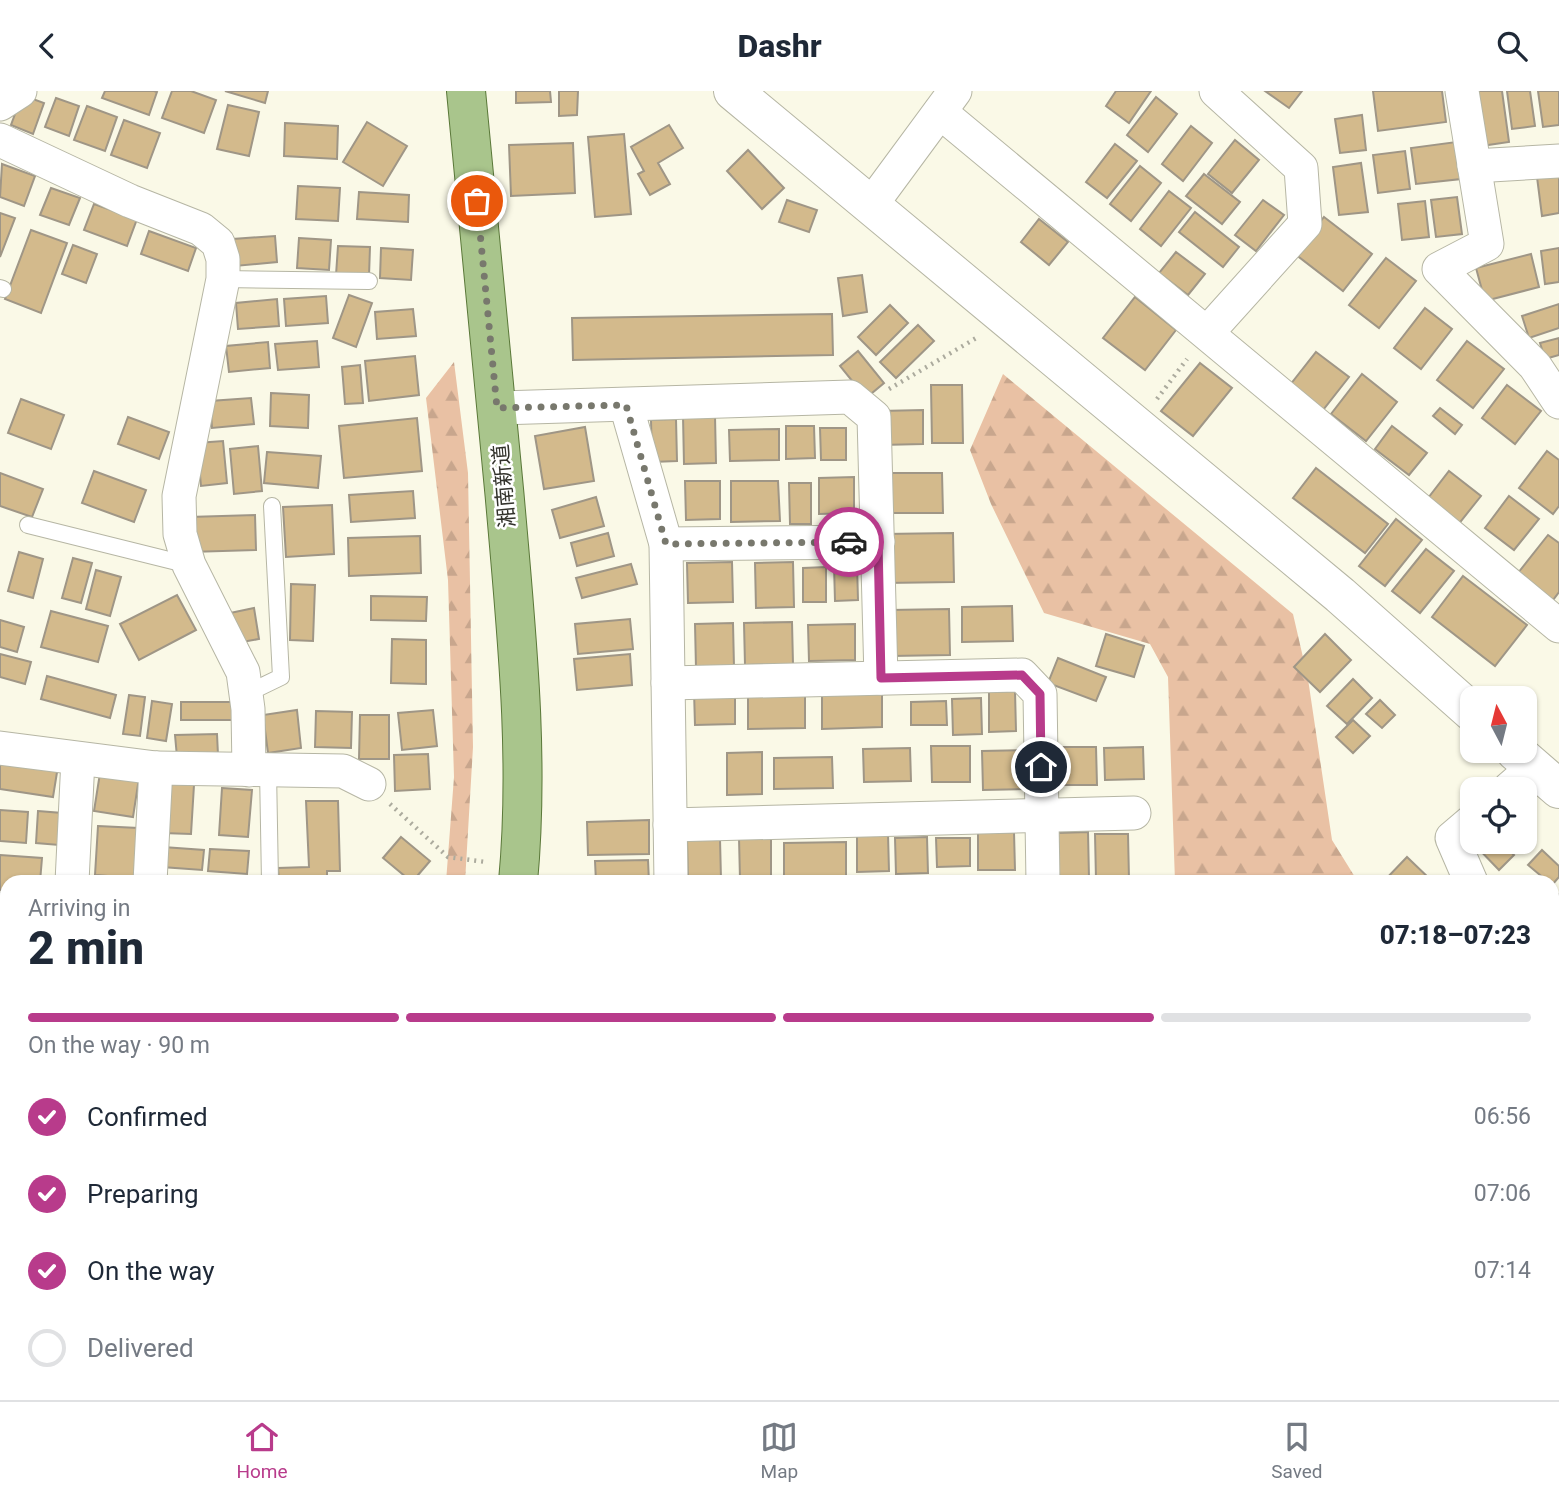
<!DOCTYPE html>
<html lang="en">
<head>
<meta charset="utf-8">
<style>
  :root { --surface:#fff; --page:#f6f6f7; --text:#1f2937; --muted:#747a83; --line:#e0e1e3; --accent:#b83b8b }
  body { margin:0; font-family:Roboto,"Noto Sans JP",sans-serif; background:var(--page); color:var(--text); height:100vh; display:flex; flex-direction:column; font-size:26px; white-space:nowrap }
  * { box-sizing:border-box; margin:0 }
  p { font-size:23px; color:var(--muted) }
  .icon { flex:none; width:38px; height:38px; fill:none; stroke:currentColor; stroke-width:2; stroke-linecap:round; stroke-linejoin:round }
  .map { position:relative; flex:1; overflow:hidden }
  .drawer { position:absolute; left:0px; top:784px; width:1559px; height:525px; display:flex; flex-direction:column; background:var(--surface); border-radius:21px 21px 0 0; box-shadow:0 2px 5px #0004 }
  .drawer>* { flex:none }
  .needle { width:46px; rotate:353deg }
  .tools { position:absolute; left:1460px; top:595px; display:grid; gap:14px }
  .tools a { display:grid; place-items:center; width:77px; height:77px; border-radius:14px; background:var(--surface); box-shadow:0 2px 5px #0004; font-size:35px }
  .pin { position:absolute; display:grid; place-items:center; width:60px; height:60px; color:#fff; margin:-30px; border:4px solid #fff; border-radius:50%; box-shadow:0 2px 7px #0007 }
  .courier { position:absolute; display:grid; place-items:center; width:70px; height:70px; margin:-35px; border:5px solid #b83b8b; border-radius:50%; background:#fff; color:#222; box-shadow:0 2px 9px #0007 }
  .summary em { font-style:normal; font-weight:800 }
  .summary div { display:flex; flex-direction:column-reverse }
  .summary { display:flex; align-items:center; justify-content:space-between; height:119px; padding:0 28px }
  h1 { font-size:46px; font-weight:800; line-height:52px }
  .bar { display:grid; grid-template-columns:repeat(4,1fr); gap:10px 7px; align-content:center; height:84px; padding:0 28px }
  .bar i { height:9px; border-radius:5px; background:var(--line) }
  .bar .selected { background:var(--accent) }
  .bar p { grid-column:span 4 }
  ol { padding:0 28px; list-style:none }
  li { display:flex; align-items:center; gap:21px; height:77px }
  li p { margin-inline-start:auto }
  li .icon { padding:7px; border-radius:50%; background:var(--accent); color:#fff; stroke-width:4 }
  li:last-child { color:var(--muted) }
  li i { width:38px; height:38px; border:4px solid var(--line); border-radius:50% }
  header { display:flex; justify-content:space-between; align-items:center; height:91px; padding:0 28px; background:var(--surface); font-size:32px; font-weight:800 }
  .dock { display:flex; justify-content:space-around; align-items:center; height:98px; border-top:2px solid var(--line); background:var(--surface); font-size:19px; color:var(--muted) }
  .dock a { display:grid; justify-items:center; gap:4px }
  .dock .selected { color:var(--accent) }
  .map>svg:first-child { display:block }
</style>
</head>
<body>
<header><svg class="icon" aria-label="back" viewBox="0 0 24 24"><path d="M15 5l-7 7 7 7"/></svg>Dashr<svg class="icon" aria-label="search" viewBox="0 0 24 24"><circle cx="10" cy="10" r="6"/><path d="M15 15l6 6"/></svg></header>
<div class="map">
<svg width="1559" height="1309" viewBox="0 0 1559 1309">
  <defs>
    <pattern id="forest-firs" width="22" height="20" patternUnits="userSpaceOnUse" patternTransform="scale(1.75)"><rect width="22" height="20" fill="#e9c1a4"/><path d="M5 1l3.5 6h-7zM16 11l3.5 6h-7z" fill="#c8a68d"/></pattern>
  </defs>
  <rect width="100%" height="100%" fill="#faf9e7"/>
  <g fill="url(#forest-firs)">
    <polygon points="454,271 468,382 473,656 465,791 446,791 454,686 448,489 426,307"/>
    <polygon points="1003,283 1293,523 1308,588 1332,749 1358,791 1175,791 1168,586 1150,553 1044,522 991,413 970,359"/>
    <polygon points="116,1302 204,1302 207,1309 115,1309"/>
  </g>
  <g fill="#d3ba8c" stroke="#9f9686" stroke-width="2">
    <polygon points="105,0 154,0 157,1 149,24 102,7"/>
    <polygon points="172,0 191,0 216,9 204,42 162,27"/>
    <polygon points="225,0 268,0 265,12"/>
    <polygon points="516,0 550,0 551,11 516,12"/>
    <polygon points="559,0 578,0 577,24 559,25"/>
    <polygon points="1116,0 1151,0 1129,32 1106,15"/>
    <polygon points="1265,0 1302,0 1289,17"/>
    <polygon points="1373,0 1442,0 1446,31 1378,40"/>
    <polygon points="1473,0 1502,0 1509,51 1481,55"/>
    <polygon points="1507,0 1530,0 1535,35 1512,38"/>
    <polygon points="1538,0 1559,0 1559,34 1543,36"/>
    <polygon points="22,4 44,12 33,43 11,34"/>
    <polygon points="1156,6 1177,23 1148,61 1127,44"/>
    <polygon points="56,7 79,15 69,45 45,36"/>
    <polygon points="228,14 259,21 249,65 217,58"/>
    <polygon points="87,15 117,26 105,60 74,49"/>
    <polygon points="1362,24 1366,59 1340,62 1335,28"/>
    <polygon points="124,29 160,42 147,77 111,64"/>
    <polygon points="367,31 407,55 383,95 343,71"/>
    <polygon points="285,32 338,35 337,68 284,65"/>
    <polygon points="669,34 683,57 658,72 670,93 650,104 638,83 644,80 631,56"/>
    <polygon points="1191,35 1212,52 1183,90 1162,73"/>
    <polygon points="624,43 631,123 595,126 588,46"/>
    <polygon points="1235,49 1259,69 1232,102 1208,83"/>
    <polygon points="1456,51 1461,88 1416,93 1411,57"/>
    <polygon points="573,52 575,102 511,105 509,54"/>
    <polygon points="1115,53 1137,70 1107,107 1086,91"/>
    <polygon points="748,59 784,97 762,118 727,80"/>
    <polygon points="1405,60 1410,98 1378,102 1373,64"/>
    <polygon points="1361,72 1368,121 1339,124 1333,76"/>
    <polygon points="2,73 35,85 24,115 0,106"/>
    <polygon points="1140,75 1161,92 1131,130 1110,113"/>
    <polygon points="1204,83 1240,111 1222,133 1186,105"/>
    <polygon points="1559,83 1559,122 1542,125 1537,86"/>
    <polygon points="298,95 340,97 338,130 296,128"/>
    <polygon points="51,97 80,107 69,134 40,124"/>
    <polygon points="1169,100 1191,117 1161,155 1140,138"/>
    <polygon points="359,101 409,104 408,131 357,128"/>
    <polygon points="1457,106 1462,143 1436,146 1431,109"/>
    <polygon points="787,109 817,119 809,141 779,131"/>
    <polygon points="1263,109 1284,124 1256,160 1235,144"/>
    <polygon points="1425,110 1429,146 1402,149 1398,113"/>
    <polygon points="94,113 137,128 127,155 84,139"/>
    <polygon points="1195,121 1239,156 1223,176 1179,141"/>
    <polygon points="0,122 15,127 0,166"/>
    <polygon points="1324,126 1372,163 1343,200 1295,163"/>
    <polygon points="1039,128 1068,151 1049,174 1021,151"/>
    <polygon points="31,139 67,152 41,222 5,208"/>
    <polygon points="149,140 196,157 188,180 141,163"/>
    <polygon points="275,145 277,171 235,175 233,148"/>
    <polygon points="299,147 331,149 329,179 297,177"/>
    <polygon points="73,154 97,163 86,192 62,183"/>
    <polygon points="338,155 370,156 369,185 336,184"/>
    <polygon points="381,157 413,159 411,189 380,187"/>
    <polygon points="1559,157 1559,191 1545,193 1541,160"/>
    <polygon points="1176,161 1205,183 1188,204 1159,182"/>
    <polygon points="1531,163 1539,196 1485,210 1476,177"/>
    <polygon points="1386,167 1416,190 1379,237 1349,214"/>
    <polygon points="862,184 867,221 843,225 838,187"/>
    <polygon points="349,204 372,212 356,256 333,247"/>
    <polygon points="326,205 328,232 286,235 284,208"/>
    <polygon points="1135,206 1176,239 1145,279 1103,247"/>
    <polygon points="277,208 279,235 238,238 236,212"/>
    <polygon points="1559,213 1559,237 1529,247 1522,225"/>
    <polygon points="890,214 908,232 876,264 858,246"/>
    <polygon points="1425,217 1452,238 1421,278 1394,257"/>
    <polygon points="413,218 416,245 377,248 375,221"/>
    <polygon points="832,223 833,264 573,269 572,227"/>
    <polygon points="918,234 934,250 896,287 880,271"/>
    <polygon points="1559,247 1559,264 1545,268 1540,252"/>
    <polygon points="317,250 319,276 278,279 275,253"/>
    <polygon points="1467,250 1504,278 1473,317 1437,289"/>
    <polygon points="268,251 270,277 229,281 226,255"/>
    <polygon points="858,260 884,292 866,307 840,275"/>
    <polygon points="1316,261 1349,286 1323,319 1290,294"/>
    <polygon points="415,265 419,304 369,310 365,270"/>
    <polygon points="1200,272 1232,297 1193,345 1161,320"/>
    <polygon points="360,274 363,312 345,313 342,276"/>
    <polygon points="1362,283 1397,311 1366,350 1331,323"/>
    <polygon points="931,294 962,294 963,352 932,352"/>
    <polygon points="1507,294 1541,320 1515,353 1482,327"/>
    <polygon points="271,302 309,304 308,337 270,335"/>
    <polygon points="251,307 254,333 212,337 210,310"/>
    <polygon points="21,308 64,324 51,358 8,342"/>
    <polygon points="1440,317 1462,334 1455,343 1433,325"/>
    <polygon points="923,319 923,353 881,354 880,320"/>
    <polygon points="683,325 715,325 716,372 684,373"/>
    <polygon points="128,326 169,341 159,368 118,353"/>
    <polygon points="417,327 422,380 344,387 339,335"/>
    <polygon points="676,328 677,370 652,371 651,329"/>
    <polygon points="786,335 814,335 815,367 786,368"/>
    <polygon points="1392,335 1427,362 1409,384 1375,358"/>
    <polygon points="585,336 594,390 544,398 535,345"/>
    <polygon points="820,337 846,337 846,369 821,369"/>
    <polygon points="779,338 779,369 730,370 729,339"/>
    <polygon points="223,350 227,392 201,395 197,352"/>
    <polygon points="258,355 262,400 234,403 230,358"/>
    <polygon points="1547,360 1559,369 1559,415 1553,423 1519,397"/>
    <polygon points="267,361 321,365 318,397 264,392"/>
    <polygon points="1316,377 1388,433 1365,462 1293,407"/>
    <polygon points="94,380 146,399 134,431 82,412"/>
    <polygon points="1449,380 1481,405 1457,435 1425,411"/>
    <polygon points="0,382 43,398 32,426 0,415"/>
    <polygon points="890,382 942,382 943,422 890,422"/>
    <polygon points="854,386 854,422 819,423 819,387"/>
    <polygon points="685,390 720,390 720,428 686,429"/>
    <polygon points="731,390 778,390 780,430 731,431"/>
    <polygon points="789,392 811,392 811,433 790,433"/>
    <polygon points="413,400 415,427 351,431 349,404"/>
    <polygon points="1509,405 1539,428 1514,459 1485,437"/>
    <polygon points="596,406 604,435 560,447 552,419"/>
    <polygon points="332,414 334,463 286,466 283,416"/>
    <polygon points="255,424 256,459 190,461 189,426"/>
    <polygon points="1396,428 1422,449 1385,495 1359,475"/>
    <polygon points="608,442 614,465 577,475 571,452"/>
    <polygon points="953,442 954,491 885,492 884,443"/>
    <polygon points="1548,444 1559,452 1559,501 1553,509 1518,482"/>
    <polygon points="420,445 421,482 349,485 348,447"/>
    <polygon points="1426,458 1454,480 1420,522 1392,500"/>
    <polygon points="19,461 43,468 33,507 8,500"/>
    <polygon points="73,467 92,472 81,512 62,507"/>
    <polygon points="732,471 733,511 688,512 687,472"/>
    <polygon points="793,471 794,516 756,517 755,472"/>
    <polygon points="631,473 637,493 582,507 576,487"/>
    <polygon points="857,473 858,509 835,510 834,474"/>
    <polygon points="826,476 826,511 803,511 803,477"/>
    <polygon points="96,479 121,486 110,525 86,518"/>
    <polygon points="1463,485 1527,534 1495,575 1432,526"/>
    <polygon points="291,493 315,494 313,550 290,549"/>
    <polygon points="177,504 196,539 139,569 120,533"/>
    <polygon points="371,505 427,506 426,530 371,529"/>
    <polygon points="1012,515 1013,550 962,551 962,516"/>
    <polygon points="254,517 259,548 236,552 230,522"/>
    <polygon points="949,518 950,564 891,565 890,519"/>
    <polygon points="51,520 108,535 98,571 41,556"/>
    <polygon points="630,528 633,558 578,563 575,533"/>
    <polygon points="0,529 24,536 17,561 0,556"/>
    <polygon points="792,531 793,573 745,574 744,532"/>
    <polygon points="733,532 734,576 696,577 695,533"/>
    <polygon points="855,533 855,569 809,570 808,534"/>
    <polygon points="1106,543 1144,555 1134,586 1096,575"/>
    <polygon points="1325,543 1351,569 1320,601 1294,576"/>
    <polygon points="392,548 426,549 426,593 391,592"/>
    <polygon points="0,563 31,571 25,593 0,586"/>
    <polygon points="630,563 632,594 577,599 574,568"/>
    <polygon points="1058,567 1106,586 1096,610 1048,592"/>
    <polygon points="47,585 116,604 110,627 41,608"/>
    <polygon points="1353,588 1372,607 1347,633 1327,615"/>
    <polygon points="694,600 735,600 735,633 695,634"/>
    <polygon points="805,600 805,637 748,638 748,601"/>
    <polygon points="1015,600 1016,640 989,641 989,601"/>
    <polygon points="882,602 882,636 822,638 822,603"/>
    <polygon points="129,604 145,606 140,645 123,643"/>
    <polygon points="981,607 982,643 953,644 952,608"/>
    <polygon points="1380,609 1395,624 1382,637 1366,623"/>
    <polygon points="152,610 172,613 166,650 147,647"/>
    <polygon points="946,610 947,634 911,634 911,611"/>
    <rect x="181" y="611" width="54" height="18"/>
    <polygon points="297,619 301,657 268,662 263,624"/>
    <polygon points="433,619 437,655 402,659 398,622"/>
    <polygon points="316,620 352,621 351,657 315,656"/>
    <polygon points="360,624 389,624 389,668 359,668"/>
    <polygon points="1353,629 1370,645 1353,662 1336,646"/>
    <polygon points="217,643 218,664 177,666 175,644"/>
    <polygon points="931,655 970,655 970,691 932,691"/>
    <polygon points="1062,656 1096,656 1097,694 1063,694"/>
    <polygon points="1143,656 1144,688 1105,689 1104,657"/>
    <polygon points="910,657 911,690 864,691 863,658"/>
    <polygon points="1025,659 1025,698 983,699 982,660"/>
    <polygon points="762,661 762,703 727,704 727,662"/>
    <polygon points="428,663 430,698 395,700 394,664"/>
    <polygon points="0,666 58,675 53,706 0,698"/>
    <polygon points="832,666 833,697 774,698 774,667"/>
    <polygon points="100,682 139,687 133,726 94,720"/>
    <polygon points="167,692 194,694 191,743 163,742"/>
    <polygon points="222,697 252,699 248,746 219,744"/>
    <polygon points="306,710 338,710 340,780 327,780 327,791 279,791 278,777 309,776"/>
    <polygon points="0,719 28,721 26,752 0,750"/>
    <polygon points="38,720 62,722 59,754 36,752"/>
    <polygon points="649,729 649,763 588,764 587,731"/>
    <polygon points="98,735 138,737 134,787 95,784"/>
    <polygon points="1014,741 1015,779 978,779 978,742"/>
    <polygon points="1088,741 1089,787 1058,788 1057,742"/>
    <polygon points="888,743 889,780 857,781 857,744"/>
    <polygon points="1095,743 1128,743 1129,788 1096,788"/>
    <polygon points="401,746 430,770 412,791 383,767"/>
    <polygon points="927,746 928,782 896,783 895,747"/>
    <polygon points="739,747 771,747 771,787 740,788"/>
    <polygon points="936,747 970,747 970,775 937,776"/>
    <polygon points="720,748 721,788 688,789 687,749"/>
    <polygon points="846,751 846,787 784,788 784,752"/>
    <polygon points="1472,751 1500,751 1514,764 1499,779"/>
    <polygon points="163,756 204,759 202,779 162,776"/>
    <polygon points="210,758 249,760 247,783 208,780"/>
    <polygon points="1542,759 1559,775 1559,786 1552,794 1528,774"/>
    <polygon points="0,764 42,767 40,791 7,791 7,799 0,799"/>
    <polygon points="1407,766 1433,791 1383,791"/>
    <polygon points="648,769 649,791 596,791 595,770"/>
    <polygon points="1557,802 1559,804 1559,840 1552,833 1552,807"/>
    <polygon points="0,855 7,855 6,881 0,881"/>
    <polygon points="1552,1016 1559,1023 1559,1054 1552,1061"/>
    <rect x="0" y="1170" width="7" height="23"/>
    <rect x="0" y="1244" width="7" height="37"/>
    <polygon points="1555,1265 1559,1266 1559,1300 1552,1299"/>
    <polygon points="261,1302 299,1302 298,1309 259,1309"/>
    <polygon points="479,1302 520,1305 519,1309 478,1309"/>
    <polygon points="804,1302 846,1302 844,1309 802,1309"/>
    <polygon points="1016,1302 1054,1302 1051,1309 1013,1309"/>
    <polygon points="1066,1302 1082,1302 1101,1309 1064,1309"/>
    <polygon points="1168,1302 1207,1302 1204,1309 1186,1309"/>
    <polygon points="1214,1302 1251,1302 1264,1307 1211,1309"/>
    <polygon points="1418,1302 1467,1302 1463,1309 1430,1309"/>
  </g>
  <g fill="none" stroke-linecap="round" stroke-linejoin="round">
    <defs>
      <g id="service">
        <polyline points="223,188 369,190"/>
        <polyline points="0,197 3,198"/>
        <polyline points="28,434 189,474"/>
        <polyline points="246,603 281,586 272,415"/>
        <polyline points="268,679 270,791"/>
        <polyline points="0,1158 7,1158"/>
        <polyline points="84,1309 94,1302"/>
      </g>
      <g id="minor">
        <polyline points="1462,0 1487,153 1439,178 1535,275 1559,311"/>
        <polyline points="0,13 20,0"/>
        <polyline points="940,21 1559,535"/>
        <polyline points="0,49 130,110 201,138 218,152 223,168 223,188 179,405 180,443 189,474 243,581 248,618 249,679"/>
        <polyline points="1474,75 1559,70"/>
        <polyline points="871,114 955,0"/>
        <polyline points="1207,242 1305,133 1301,77 1216,0"/>
        <polyline points="626,314 666,453 671,791"/>
        <polyline points="497,317 850,306 874,326 881,587"/>
        <polyline points="666,453 878,451"/>
        <polyline points="668,592 1022,584 1040,603 1043,791"/>
        <polyline points="0,657 156,677 343,680 369,693"/>
        <polyline points="1509,698 1534,676"/>
        <polyline points="670,734 1134,722"/>
        <polyline points="72,791 78,668"/>
        <polyline points="150,791 156,677"/>
        <polyline points="1471,791 1452,747 1472,730"/>
        <polyline points="0,818 7,819"/>
        <polyline points="1552,881 1559,887"/>
        <polyline points="1552,984 1559,989"/>
        <polyline points="0,1016 7,1016"/>
        <polyline points="1552,1110 1559,1116"/>
        <polyline points="915,1302 933,1309"/>
        <polyline points="887,1309 890,1302"/>
        <polyline points="1315,1309 1320,1302"/>
      </g>
      <g id="tertiary">
        <polyline points="733,0 1340,504 1472,621"/>
        <polyline points="1515,660 1559,698"/>
      </g>
      <g id="primary">
        <path d="M466,0C481,147 495,295 508,443C518,558 529,675 518,791"/>
        <polyline points="419,1309 421,1302"/>
      </g>
    </defs>
    <use href="#service" stroke="#b6b6a4" stroke-width="18"/>
    <use href="#minor" stroke="#b6b6a4" stroke-width="35"/>
    <use href="#tertiary" stroke="#b6b6a4" stroke-width="40"/>
    <use href="#primary" stroke="#5a7839" stroke-width="40"/>
    <g stroke="#acab9e" stroke-width="4.5" stroke-dasharray="2 5" stroke-linecap="butt">
      <polyline points="889,298 978,246"/>
      <polyline points="1157,308 1187,268"/>
      <polyline points="390,713 448,766 486,771"/>
    </g>
    <use href="#service" stroke="#fff" stroke-width="16"/>
    <use href="#minor" stroke="#fff" stroke-width="33"/>
    <use href="#tertiary" stroke="#fff" stroke-width="38"/>
    <use href="#primary" stroke="#a9c58c" stroke-width="38"/>
  </g>
  <g fill="none" stroke-linecap="round" stroke-linejoin="round">
    <polyline stroke="#78786d" stroke-width="7" stroke-dasharray="0 12.6" points="477,110 497,317 626,314 666,453 849,451"/>
    <polyline stroke="#b83b8b" stroke-width="9" points="849,451 878,451 881,587 1022,584 1040,603 1041,676"/>
  </g>
  <g text-anchor="middle" stroke-width="5" stroke-linejoin="round" paint-order="stroke">
    <g font-size="21" fill="#32322b" stroke="#fff">
      <text transform="translate(504 395) rotate(-95)" y="7">湘南新道</text>
    </g>
  </g>
</svg>
<div class="tools">
<a><svg class="needle" viewBox="-14 -14 28 28"><path d="M0-13l5 13h-10z" fill="#e53935"/><path d="M0 13l5-13h-10z" fill="#747a83"/></svg></a>
<a><svg class="icon" aria-label="locate" viewBox="0 0 24 24"><circle cx="12" cy="12" r="6"/><path d="M12 2v4M12 18v4M2 12h4M18 12h4"/></svg></a>
</div>
<div class="pin" style="left:477px;top:110px;background:#ea580c"><svg class="icon" aria-label="bag" viewBox="0 0 24 24"><path d="M5 8h14l-1 12H6zM9 8a3 3 0 0 1 6 0"/></svg></div>
<div class="pin" style="left:1041px;top:676px;background:#1f2937"><svg class="icon" aria-label="home" viewBox="0 0 24 24"><path d="M3 11l9-7 9 7M6 9v11h12V9"/></svg></div>
<div class="courier" style="left:849px;top:451px"><svg class="icon" aria-label="car" viewBox="0 0 24 24"><path d="M5 17H2v-5l4-1 3-4h7l3 4 3 1v5h-3M9 17h6M6 11h13"/><circle cx="7" cy="17" r="2"/><circle cx="17" cy="17" r="2"/></svg></div>
<section class="drawer">
<div class="summary"><div><h1>2 min</h1><p>Arriving in</p></div><em>07:18–07:23</em></div>
<div class="bar"><i class="selected"></i><i class="selected"></i><i class="selected"></i><i></i><p>On the way · 90 m</p></div>
<ol>
<li><svg class="icon" aria-label="check" viewBox="0 0 24 24"><path d="M5 12l5 5 9-10"/></svg>Confirmed<p>06:56</p></li>
<li><svg class="icon" aria-label="check" viewBox="0 0 24 24"><path d="M5 12l5 5 9-10"/></svg>Preparing<p>07:06</p></li>
<li><svg class="icon" aria-label="check" viewBox="0 0 24 24"><path d="M5 12l5 5 9-10"/></svg>On the way<p>07:14</p></li>
<li><i></i>Delivered</li>
</ol>
</section>
</div>
<nav class="dock">
<a class="selected"><svg class="icon" aria-label="home" viewBox="0 0 24 24"><path d="M3 11l9-7 9 7M6 9v11h12V9"/></svg>Home</a>
<a><svg class="icon" aria-label="map" viewBox="0 0 24 24"><path d="M3 6l6-2 6 2 6-2v14l-6 2-6-2-6 2zM9 4v14M15 6v14"/></svg>Map</a>
<a><svg class="icon" aria-label="saved" viewBox="0 0 24 24"><path d="M7 4h10v16l-5-4-5 4z"/></svg>Saved</a>
</nav>
</body>
</html>
